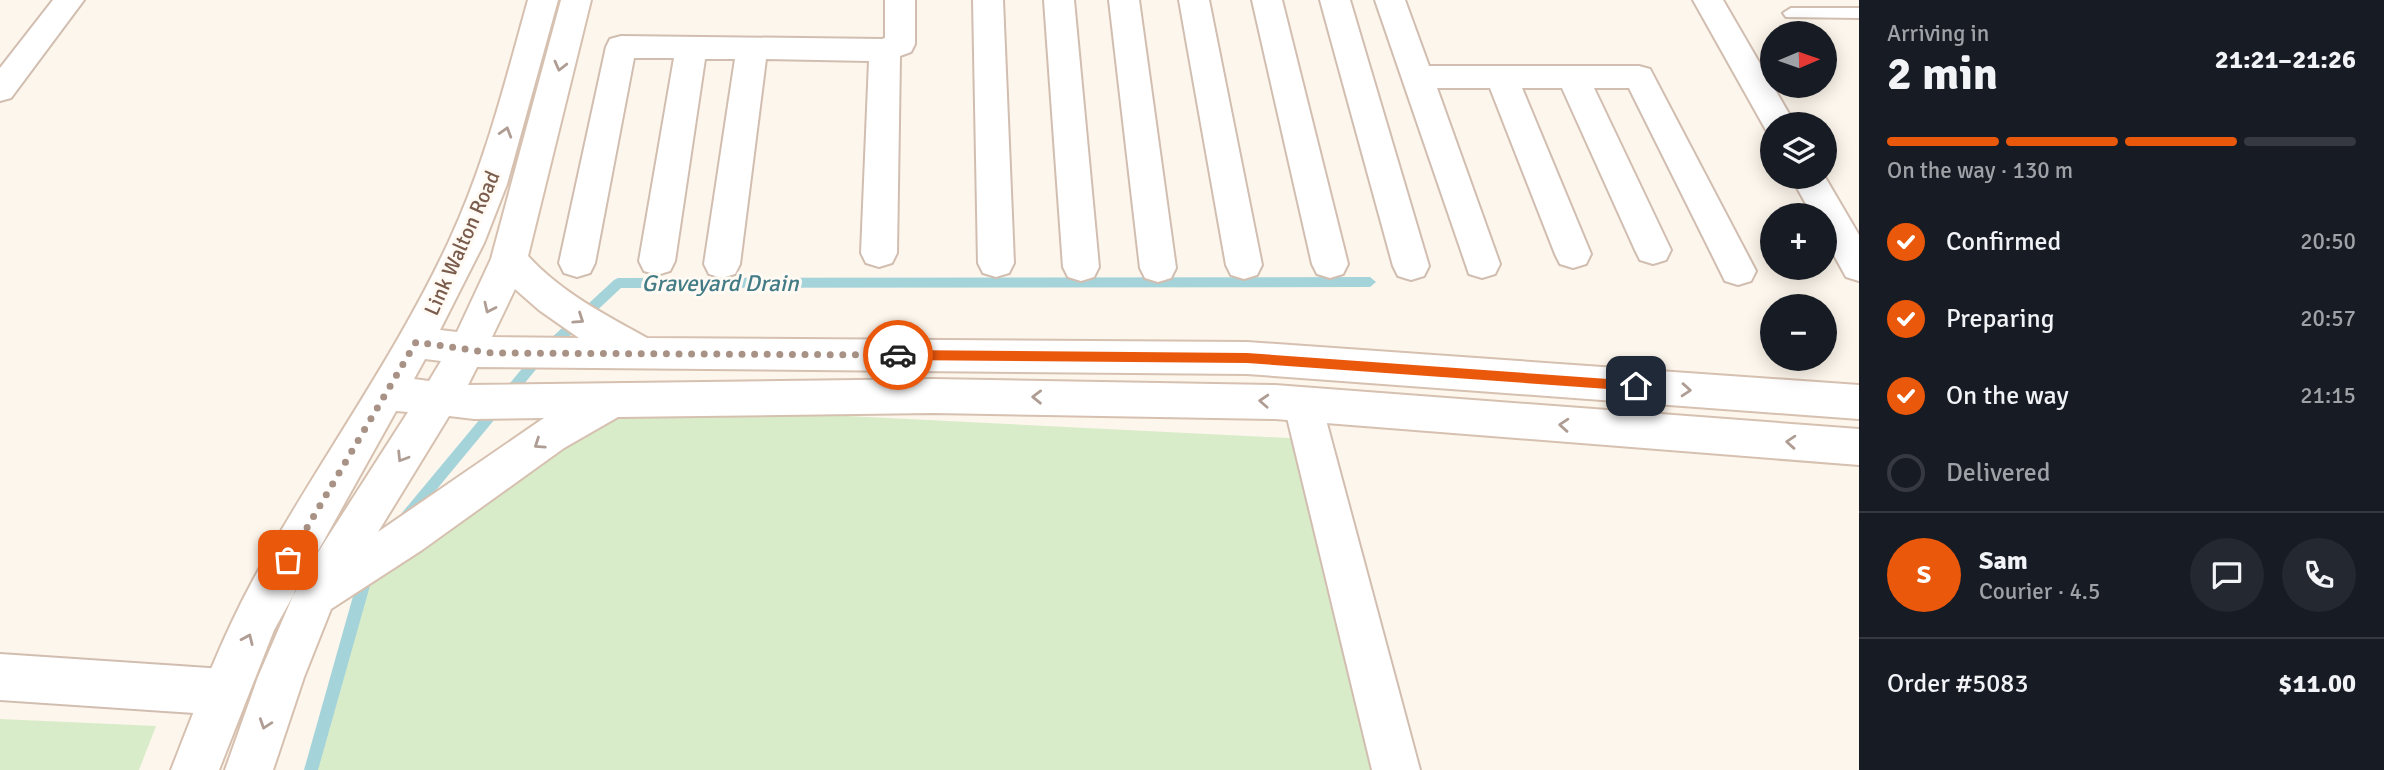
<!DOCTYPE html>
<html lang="en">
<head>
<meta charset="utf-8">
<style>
  :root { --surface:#171b24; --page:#242831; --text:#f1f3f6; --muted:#9ea1a6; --line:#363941; --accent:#ea580c }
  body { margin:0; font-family:Signika,sans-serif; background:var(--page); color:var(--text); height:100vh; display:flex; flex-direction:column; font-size:26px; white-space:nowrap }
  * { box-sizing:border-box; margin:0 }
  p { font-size:23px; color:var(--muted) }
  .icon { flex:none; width:38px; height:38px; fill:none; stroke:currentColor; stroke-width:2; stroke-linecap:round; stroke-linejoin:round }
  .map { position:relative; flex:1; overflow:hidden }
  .drawer { display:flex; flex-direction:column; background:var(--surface); width:525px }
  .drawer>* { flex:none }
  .needle { width:46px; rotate:88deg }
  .controls { position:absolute; left:1760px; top:21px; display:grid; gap:14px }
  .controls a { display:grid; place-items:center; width:77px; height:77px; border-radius:50%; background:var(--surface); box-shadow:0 4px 18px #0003; font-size:35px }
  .pin { position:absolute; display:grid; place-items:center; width:60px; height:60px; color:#fff; margin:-30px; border-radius:14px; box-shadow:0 4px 10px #0006 }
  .courier { position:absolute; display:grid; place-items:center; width:70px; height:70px; margin:-35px; border:5px solid #ea580c; border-radius:50%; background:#fff; color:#222; box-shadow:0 2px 9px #0007 }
  .overview em { font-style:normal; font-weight:800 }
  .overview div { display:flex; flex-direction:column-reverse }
  .overview { display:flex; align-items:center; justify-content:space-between; height:119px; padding:0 28px }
  h1 { font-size:46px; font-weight:800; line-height:52px }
  .bar { display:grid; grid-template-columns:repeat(4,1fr); gap:10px 7px; align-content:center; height:84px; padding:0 28px }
  .bar i { height:9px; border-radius:5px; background:var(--line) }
  .bar .active { background:var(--accent) }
  .bar p { grid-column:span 4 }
  .line { display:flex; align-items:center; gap:18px; padding:0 28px; border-top:2px solid var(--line) }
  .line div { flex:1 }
  .round { display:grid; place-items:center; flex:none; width:74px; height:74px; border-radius:37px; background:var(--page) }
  ol { padding:0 28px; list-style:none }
  li { display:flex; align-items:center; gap:21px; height:77px }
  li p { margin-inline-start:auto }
  li .icon { padding:7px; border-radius:50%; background:var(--accent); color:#fff; stroke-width:4 }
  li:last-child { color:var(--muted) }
  li i { width:38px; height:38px; border:4px solid var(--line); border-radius:50% }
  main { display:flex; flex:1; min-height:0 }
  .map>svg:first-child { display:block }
</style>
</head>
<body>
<main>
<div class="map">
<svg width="1859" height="770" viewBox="0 0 1859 770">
  <rect width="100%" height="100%" fill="#fdf6ec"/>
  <g fill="#d8ecc9">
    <polygon points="626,405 1308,439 1387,770 311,770 369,567"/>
    <polygon points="0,719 156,726 139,770 0,770"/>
  </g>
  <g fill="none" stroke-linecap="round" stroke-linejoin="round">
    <g fill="#a5d3da" fill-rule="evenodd">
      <polygon points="1370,277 1376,282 1370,287 621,288 543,361 408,524 403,526 398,524 396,520 535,353 614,280 618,278"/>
      <polygon points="366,569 371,570 373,575 318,770 304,770 359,575 361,570"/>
    </g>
    <defs>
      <polygon id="lane" points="1791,8 1859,8 1859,18 1786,17 1783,13"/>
      <g id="street">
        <polygon points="53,0 84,0 11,98 0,101 0,68"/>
        <polygon points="885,0 915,0 915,44 911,52 900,56 897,253 892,263 879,267 866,263 861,253 869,61 766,59 740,264 735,274 722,278 709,274 704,264 735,59 705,59 675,261 670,271 657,275 644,271 639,261 674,58 634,58 595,263 590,273 577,277 564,273 559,263 606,47 610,39 621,36 882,39 885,38"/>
        <polygon points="973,0 1003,0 1014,263 1009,273 996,277 983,273 978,263"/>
        <polygon points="1044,0 1074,0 1099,267 1094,277 1081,281 1068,277 1063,267"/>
        <polygon points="1109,0 1139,0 1176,268 1171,278 1158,282 1145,278 1140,268"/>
        <polygon points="1179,0 1209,0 1262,265 1257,275 1244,279 1231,275 1226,265"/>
        <polygon points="1252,0 1282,0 1348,264 1343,274 1330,278 1317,274 1312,264"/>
        <polygon points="1320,0 1350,0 1429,266 1424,276 1411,280 1398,276 1393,266"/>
        <polygon points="1375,0 1405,0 1429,66 1639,66 1650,69 1756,271 1751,281 1738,285 1725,281 1629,88 1594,88 1671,250 1666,260 1653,264 1640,260 1635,250 1562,88 1522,88 1591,254 1586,264 1573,268 1560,264 1555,254 1490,88 1437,88 1500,264 1495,274 1482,278 1469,274"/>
        <polygon points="1693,0 1723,0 1795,124 1773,124 1773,134 1767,132"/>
        <polygon points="1791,177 1825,177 1859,235 1859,281 1846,277 1825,239 1825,215 1812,215"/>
        <polygon points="1303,388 1317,393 1322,405 1420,770 1372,770 1284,405 1289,393"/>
        <polygon points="0,654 224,669 240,676 247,692 240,708 224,715 0,700"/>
      </g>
      <path id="secondary" d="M528,0H558L507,184L484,243L440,330L457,332L491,259L561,0H591L528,256C562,293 604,314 647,338L1247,342L1859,385V419L1247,374L477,367L468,385L933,379L1275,385L1859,429V465L1275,419L933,413L618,417L564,448L422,550L331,609L304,677L273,770H225L258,677L299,582L408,412L396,411L274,630L219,770H171C196,706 220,641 253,580C315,466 394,360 449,241C485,164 505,82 528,0ZM515,289L539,310L579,338L492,337ZM425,359L441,361L429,381L414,379ZM449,416L474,419L544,418L378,532Z"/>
    </defs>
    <use href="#lane" stroke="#d1beb0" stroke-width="4"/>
    <use href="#street" stroke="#d1beb0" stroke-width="4"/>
    <use href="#secondary" stroke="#d6c0b0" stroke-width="4"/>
    <use href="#lane" fill="#fff" fill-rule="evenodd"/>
    <use href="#street" fill="#fff" fill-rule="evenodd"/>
    <use href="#secondary" fill="#fff" fill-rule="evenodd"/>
  </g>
  <defs><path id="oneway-chevron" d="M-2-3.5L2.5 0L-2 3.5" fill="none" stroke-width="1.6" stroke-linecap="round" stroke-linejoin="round" transform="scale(1.75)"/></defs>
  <g stroke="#af9d94">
    <use href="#oneway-chevron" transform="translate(560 66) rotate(104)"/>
    <use href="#oneway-chevron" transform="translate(506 132) rotate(-73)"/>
    <use href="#oneway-chevron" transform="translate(489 308) rotate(115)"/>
    <use href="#oneway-chevron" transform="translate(579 319) rotate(34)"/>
    <use href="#oneway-chevron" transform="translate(1686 390) rotate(4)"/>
    <use href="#oneway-chevron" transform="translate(1037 397) rotate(-179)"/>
    <use href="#oneway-chevron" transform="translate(1264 401) rotate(-177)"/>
    <use href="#oneway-chevron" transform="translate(1564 425) rotate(-176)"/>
    <use href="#oneway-chevron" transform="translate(1791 442) rotate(-176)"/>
    <use href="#oneway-chevron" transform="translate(539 444) rotate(146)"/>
    <use href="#oneway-chevron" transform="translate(402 457) rotate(122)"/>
    <use href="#oneway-chevron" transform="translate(248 639) rotate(-66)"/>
    <use href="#oneway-chevron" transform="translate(265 724) rotate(109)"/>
  </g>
  <polygon fill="#ea580c" points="898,350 1247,353 1636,381 1642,386 1636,391 1247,363 898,360 893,355"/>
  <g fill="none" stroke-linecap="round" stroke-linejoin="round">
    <polyline stroke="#a89285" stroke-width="7" stroke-dasharray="0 12.6" points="288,560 416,342 492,353 898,355"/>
  </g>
  <g text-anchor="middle" stroke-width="6" stroke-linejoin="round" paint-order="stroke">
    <g font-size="21" fill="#7a5c4d" stroke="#fffaf3">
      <text transform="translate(462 243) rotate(-66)" y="7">Link Walton Road</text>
    </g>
    <g font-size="23" font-style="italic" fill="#437c86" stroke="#fffaf3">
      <text x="720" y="291">Graveyard Drain</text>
    </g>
  </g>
</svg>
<div class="controls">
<a><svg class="needle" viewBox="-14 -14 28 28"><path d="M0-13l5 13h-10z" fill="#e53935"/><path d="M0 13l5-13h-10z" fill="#9ea1a6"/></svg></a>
<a><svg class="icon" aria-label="layers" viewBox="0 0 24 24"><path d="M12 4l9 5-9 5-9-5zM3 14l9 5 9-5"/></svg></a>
<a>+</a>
<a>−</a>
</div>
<div class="pin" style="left:288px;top:560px;background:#ea580c"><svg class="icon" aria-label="bag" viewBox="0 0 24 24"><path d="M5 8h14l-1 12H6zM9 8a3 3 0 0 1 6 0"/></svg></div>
<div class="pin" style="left:1636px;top:386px;background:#1f2937"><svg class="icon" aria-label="home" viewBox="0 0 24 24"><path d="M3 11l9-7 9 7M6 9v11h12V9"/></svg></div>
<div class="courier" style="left:898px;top:355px"><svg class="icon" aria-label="car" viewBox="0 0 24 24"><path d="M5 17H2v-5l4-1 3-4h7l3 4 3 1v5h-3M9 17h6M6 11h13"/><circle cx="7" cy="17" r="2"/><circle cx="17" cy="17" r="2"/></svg></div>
</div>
<section class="drawer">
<div class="overview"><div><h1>2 min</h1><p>Arriving in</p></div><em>21:21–21:26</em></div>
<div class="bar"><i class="active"></i><i class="active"></i><i class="active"></i><i></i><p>On the way · 130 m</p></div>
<ol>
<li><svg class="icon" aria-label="check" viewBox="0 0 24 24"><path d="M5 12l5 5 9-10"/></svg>Confirmed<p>20:50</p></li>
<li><svg class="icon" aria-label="check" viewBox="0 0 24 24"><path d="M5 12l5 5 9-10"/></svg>Preparing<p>20:57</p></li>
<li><svg class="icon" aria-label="check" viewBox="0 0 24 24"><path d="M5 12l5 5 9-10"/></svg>On the way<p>21:15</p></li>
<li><i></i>Delivered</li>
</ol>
<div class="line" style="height:126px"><b class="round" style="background:var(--accent);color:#fff">S</b><div><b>Sam</b><p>Courier · 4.5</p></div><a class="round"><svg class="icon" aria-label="chat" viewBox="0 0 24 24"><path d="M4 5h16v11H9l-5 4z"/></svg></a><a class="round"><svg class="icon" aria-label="phone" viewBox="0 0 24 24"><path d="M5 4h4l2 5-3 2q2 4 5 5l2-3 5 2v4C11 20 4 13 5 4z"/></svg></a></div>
<div class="line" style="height:91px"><div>Order #5083</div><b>$11.00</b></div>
</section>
</main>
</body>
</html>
